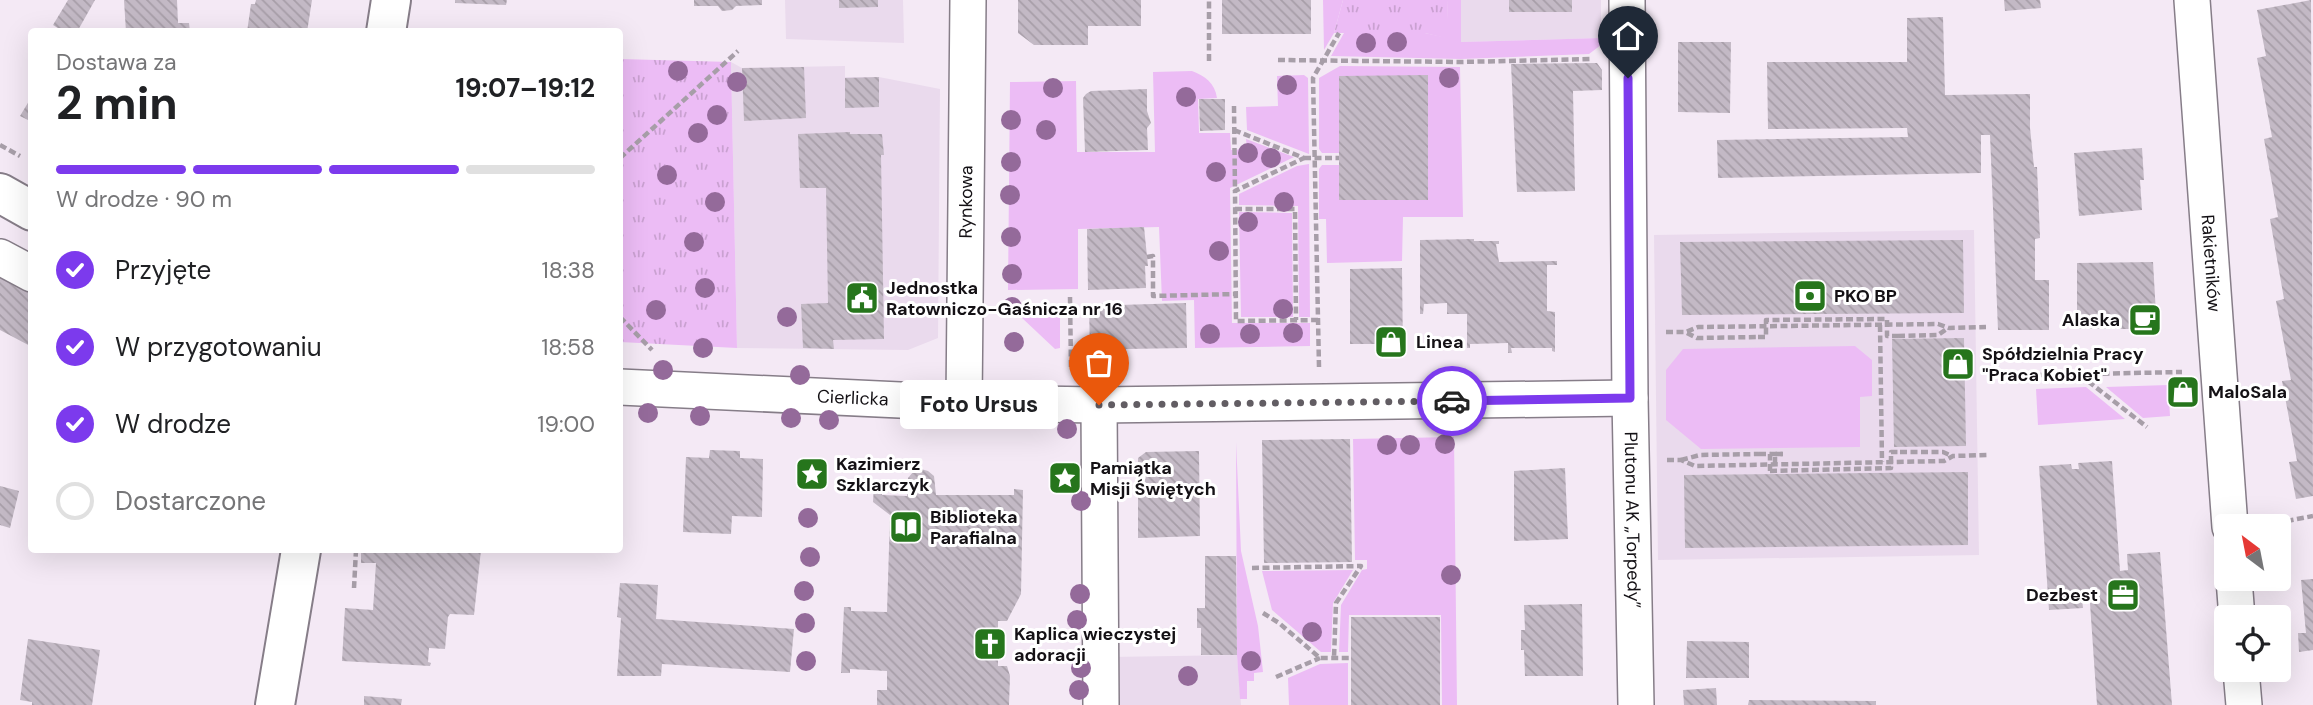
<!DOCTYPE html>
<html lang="pl">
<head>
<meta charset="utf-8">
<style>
  :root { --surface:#fff; --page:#f6f6f6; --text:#202124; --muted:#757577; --line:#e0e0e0; --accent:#7c3aed }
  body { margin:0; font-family:"DM Sans",sans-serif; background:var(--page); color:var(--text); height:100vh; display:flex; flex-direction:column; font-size:26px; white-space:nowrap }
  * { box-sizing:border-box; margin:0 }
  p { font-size:23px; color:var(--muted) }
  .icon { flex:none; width:38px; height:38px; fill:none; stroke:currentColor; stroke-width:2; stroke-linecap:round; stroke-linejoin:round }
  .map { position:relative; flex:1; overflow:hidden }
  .details { position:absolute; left:28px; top:28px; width:595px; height:525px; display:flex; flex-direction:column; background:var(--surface); border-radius:7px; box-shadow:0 7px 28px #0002 }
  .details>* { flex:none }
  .needle { width:46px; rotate:328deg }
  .controls { position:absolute; left:2214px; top:514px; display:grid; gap:14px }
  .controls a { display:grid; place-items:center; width:77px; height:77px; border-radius:7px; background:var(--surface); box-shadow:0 7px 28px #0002; font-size:35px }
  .pin { position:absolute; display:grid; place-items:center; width:60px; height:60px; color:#fff; margin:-72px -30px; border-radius:50% 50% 50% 0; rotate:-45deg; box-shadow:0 0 7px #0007 }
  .pin .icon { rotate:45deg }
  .courier { position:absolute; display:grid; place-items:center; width:70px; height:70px; margin:-35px; border:5px solid #7c3aed; border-radius:50%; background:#fff; color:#222; box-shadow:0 2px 9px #0007 }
  .bubble { position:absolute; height:49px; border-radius:7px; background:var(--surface); box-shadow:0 7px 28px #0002; font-size:23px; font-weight:700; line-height:49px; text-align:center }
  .head em { font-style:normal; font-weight:700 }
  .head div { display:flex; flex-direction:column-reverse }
  .head { display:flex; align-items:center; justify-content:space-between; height:119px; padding:0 28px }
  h1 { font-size:46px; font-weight:700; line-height:52px }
  .bar { display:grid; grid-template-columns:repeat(4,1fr); gap:10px 7px; align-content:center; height:84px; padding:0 28px }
  .bar i { height:9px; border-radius:5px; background:var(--line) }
  .bar .active { background:var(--accent) }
  .bar p { grid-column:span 4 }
  ol { padding:0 28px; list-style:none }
  li { display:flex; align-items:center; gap:21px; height:77px }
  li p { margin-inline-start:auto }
  li .icon { padding:7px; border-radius:50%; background:var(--accent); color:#fff; stroke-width:4 }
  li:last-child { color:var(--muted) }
  li i { width:38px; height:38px; border:4px solid var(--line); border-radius:50% }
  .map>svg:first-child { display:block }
</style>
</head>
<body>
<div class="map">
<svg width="2313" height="705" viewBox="0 0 2313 705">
  <defs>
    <pattern id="park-tufts" width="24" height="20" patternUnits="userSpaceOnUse" patternTransform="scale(1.75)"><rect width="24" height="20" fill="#ecbcf5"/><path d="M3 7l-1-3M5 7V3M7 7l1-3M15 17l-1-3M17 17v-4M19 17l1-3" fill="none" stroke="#caa1d1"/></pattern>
    <pattern id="building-back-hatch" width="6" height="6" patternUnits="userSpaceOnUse" patternTransform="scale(1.75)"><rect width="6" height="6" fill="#c3b9c5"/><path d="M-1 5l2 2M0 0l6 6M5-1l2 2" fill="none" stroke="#a79ea8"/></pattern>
  </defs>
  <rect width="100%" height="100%" fill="#f4e9f5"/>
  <g fill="#eadaed">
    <polygon points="785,0 903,0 904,43 786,39"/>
    <polygon points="1461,0 1601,0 1601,38 1461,42"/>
    <polygon points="731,62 742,68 845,66 845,77 879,77 940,89 938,338 908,350 737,348"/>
    <polygon points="1974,230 1979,555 1658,560 1654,235"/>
    <polygon points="1237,655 1241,705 1111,705 1110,657"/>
  </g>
  <g fill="#ecbcf5">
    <polygon points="1323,0 1343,0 1334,33 1324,50"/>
    <polygon points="1447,0 1461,0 1461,42 1601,38 1601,45 1589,54 1461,59 1331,56 1344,33 1425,33 1448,38"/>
    <polygon points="1340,66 1460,67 1463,217 1403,217 1402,261 1327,263 1326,219 1319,219 1319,169 1322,165 1339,165 1340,200 1428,200 1428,76 1339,153 1322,153 1319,149 1319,78"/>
    <path d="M1192,71C1205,76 1215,83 1217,98L1198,99L1199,133H1230L1231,150L1247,149L1246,139L1294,157L1230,188L1232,323H1310V346L1195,348L1194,300L1162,301L1159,227L1078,229V289L1008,290L1010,82L1076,81L1077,152H1155L1153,72Z"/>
    <polygon points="1304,75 1308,78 1309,154 1247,130 1246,107 1278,106 1277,76"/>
    <polygon points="1309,164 1310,317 1299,317 1298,206 1239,205 1239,194 1297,166"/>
    <polygon points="1239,212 1292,213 1293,317 1241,317"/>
    <polygon points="1060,305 1060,348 1055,349 1021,317 1013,317 1008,313 1008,306"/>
    <polygon points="1855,346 1872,360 1872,396 1860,397 1860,447 1701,449 1666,420 1666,370 1683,349"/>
    <polygon points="2168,385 2170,416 2143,418 2106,387"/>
    <polygon points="2086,387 2125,419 2038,425 2036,389"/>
    <polygon points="1454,437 1457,705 1442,705 1441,615 1349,615 1348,652 1339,652 1341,605 1362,570 1367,569 1367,560 1355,560 1353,439"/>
    <polygon points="1236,442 1241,551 1258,626 1263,672 1254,673 1254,681 1247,681 1247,699 1240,699 1237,655"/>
    <polygon points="1353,570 1333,603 1331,652 1321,652 1272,610 1262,571"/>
    <polygon points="1348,663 1348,705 1289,705 1288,678 1320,664"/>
  </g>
  <g fill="url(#park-tufts)">
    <polygon points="1343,0 1447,0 1449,39 1425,33 1334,33"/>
    <polygon points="620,59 731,62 737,348 620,342"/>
  </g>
  <g fill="url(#building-back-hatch)">
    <polygon points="68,0 95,0 77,32 64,32 53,25"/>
    <polygon points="124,0 177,0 178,23 189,23 190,32 126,32"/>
    <polygon points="256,0 312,0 307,32 247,32 251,4 255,4"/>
    <polygon points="455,0 507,0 506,5 455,3"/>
    <polygon points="694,0 762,0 762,5 736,6 732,10 722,11 718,6 694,6"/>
    <polygon points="839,0 878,0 878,7 839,8"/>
    <polygon points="1018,0 1141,0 1141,26 1088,26 1088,45 1034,45 1018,33"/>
    <rect x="1222" y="0" width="89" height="34"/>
    <rect x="1509" y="0" width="63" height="12"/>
    <polygon points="2004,0 2040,0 2041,8 2005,11"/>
    <polygon points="2311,0 2313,496 2296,499 2289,462 2297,461 2282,381 2291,380 2276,301 2284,299 2270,219 2278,217 2264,139 2272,137 2257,58 2266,56 2257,10"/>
    <polygon points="1943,17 1945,95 2030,94 2030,128 2034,167 2037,167 2040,238 2035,239 2035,280 2049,280 2049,330 1998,330 1990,135 1981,135 1981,173 1718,178 1717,140 1908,137 1907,128 1768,129 1767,62 1907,62 1907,18"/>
    <polygon points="1678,42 1731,42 1730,113 1678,112"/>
    <polygon points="1597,63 1602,70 1602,90 1573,91 1575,191 1517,192 1511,64"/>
    <polygon points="804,67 806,118 744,121 742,68"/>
    <polygon points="1428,75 1428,200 1339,200 1339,76"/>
    <polygon points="879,77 879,107 845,108 845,78"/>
    <polygon points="1147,89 1147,111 1151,123 1147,128 1148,150 1085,152 1083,98 1086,94 1091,91"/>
    <polygon points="32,96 32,122 20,116"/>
    <polygon points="1199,99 1225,99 1225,130 1200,131"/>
    <polygon points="850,132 850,134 882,134 884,155 881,155 884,339 833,340 834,349 803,348 801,304 828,303 826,188 800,188 798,134"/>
    <polygon points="2142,148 2144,180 2140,180 2142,210 2079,216 2074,153"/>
    <polygon points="1144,227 1148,266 1145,266 1146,288 1088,290 1087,229"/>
    <polygon points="1474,239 1474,241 1499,241 1499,244 1496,244 1499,262 1557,261 1557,265 1547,265 1547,311 1555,312 1555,352 1552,351 1552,348 1511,348 1512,353 1508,353 1508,343 1470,344 1470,348 1467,348 1467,314 1447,314 1447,303 1424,304 1423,314 1420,314 1420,240"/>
    <polygon points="1963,240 1964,313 1682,315 1680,242"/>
    <polygon points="2153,262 2156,314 2150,325 2142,329 2077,329 2077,263"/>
    <polygon points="1402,268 1403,354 1380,354 1380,344 1350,344 1350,269"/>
    <polygon points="0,271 32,288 32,347 0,330"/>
    <polygon points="1119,303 1119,305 1186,303 1187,348 1126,349 1127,364 1096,364 1090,355 1089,304"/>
    <polygon points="1964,338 1966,446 1894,447 1892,339"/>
    <polygon points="1350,439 1352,562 1264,563 1262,440"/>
    <polygon points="710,450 740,451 740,458 763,459 762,517 732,516 731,534 683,532 686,457 709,458"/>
    <polygon points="1199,451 1200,536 1138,538 1138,458 1146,452"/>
    <polygon points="2112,461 2120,571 2128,570 2127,554 2160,552 2172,705 2097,705 2089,589 2081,590 2083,608 2049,610 2039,466 2071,464 2072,469 2079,469 2078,463"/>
    <polygon points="1565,468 1568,539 1514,541 1514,471"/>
    <polygon points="921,469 928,471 934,476 936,495 1014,495 1014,489 1023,490 1021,594 1007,621 998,621 998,666 1007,666 1010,676 1009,705 877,705 877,690 887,690 887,671 850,669 850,673 841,673 844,607 851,607 851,611 887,612 890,515 873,502 874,486 882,487 882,495 907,496 908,478 913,472"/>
    <polygon points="1968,472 1968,545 1685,548 1684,475"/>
    <polygon points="0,486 19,491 10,528 0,525"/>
    <polygon points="361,550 481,550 474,615 450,614 448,617 445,649 429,648 428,662 431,663 430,666 342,661 345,608 373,610 376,563 361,563"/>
    <polygon points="1205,556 1236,556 1237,655 1201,655 1201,628 1197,628 1197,608 1205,608"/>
    <polygon points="2313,579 2313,650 2299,652 2298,633 2306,633 2301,580"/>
    <polygon points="620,583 658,585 656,619 794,629 790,672 662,664 661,676 617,676 621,618 617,617"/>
    <polygon points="1582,604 1583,676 1525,676 1524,650 1521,650 1521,630 1525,630 1524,605"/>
    <rect x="1351" y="617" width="89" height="88"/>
    <polygon points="28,639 100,650 92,705 32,705 32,702 20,700"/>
    <polygon points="1687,641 1749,642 1749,678 1686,678"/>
    <polygon points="1716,688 1717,705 1684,705 1683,690"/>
    <polygon points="364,696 402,699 401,705 364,705"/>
    <polygon points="1749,700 1876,701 1876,705 1748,705"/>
  </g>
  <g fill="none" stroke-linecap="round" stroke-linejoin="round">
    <defs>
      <g id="street">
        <path id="s1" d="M1627,0L1630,398L1636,705"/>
        <path id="s2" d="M2192,0L2230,527"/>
        <polyline points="0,257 32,274"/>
        <path id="s3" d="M620,387L964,403L1099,405L1630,398"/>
        <path id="s4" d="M964,403L968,0"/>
        <polyline points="1099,405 1101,705"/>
        <polyline points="2234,579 2237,618"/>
        <polyline points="2241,670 2244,705"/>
      </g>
      <g id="secondary">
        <polyline points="386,32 391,0"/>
        <polyline points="0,193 32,211"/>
        <polyline points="275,705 301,550"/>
      </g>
    </defs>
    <use href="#street" stroke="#867d88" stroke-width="38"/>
    <use href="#secondary" stroke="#867d88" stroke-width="42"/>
    <g stroke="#a79ea8" stroke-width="4.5" stroke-dasharray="7 3.5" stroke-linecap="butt">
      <polyline points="1278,60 1461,62 1591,59"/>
      <polyline points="1209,61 1209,0"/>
      <polyline points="1234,106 1235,191"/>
      <polyline points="1234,130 1304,158 1235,191 1236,321 1319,320"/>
      <polyline points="0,145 20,156"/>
      <polyline points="620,158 738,51"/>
      <polyline points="1304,158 1339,158"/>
      <polyline points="1235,209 1295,209 1296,320"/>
      <polyline points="1147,257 1153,256 1153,296 1236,294"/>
      <polyline points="1070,297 1071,367"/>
      <polyline points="620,317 652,350"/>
      <polyline points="1880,325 1882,462"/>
      <polyline points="1666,332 1686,332 1698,327 1704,327 1938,324 1949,328 1986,327"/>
      <polyline points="1687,333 1697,338 1758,337"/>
      <polyline points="1898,336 1938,335 1948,328"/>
      <polyline points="1319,367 1313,78 1339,33"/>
      <polyline points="2080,375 2147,427"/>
      <polyline points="1987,376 2182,372"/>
      <polyline points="1900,452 1943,452 1952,456"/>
      <polyline points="1667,460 1681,460 1695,466 1944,461 1953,456 1988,455"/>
      <polyline points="1681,460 1700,455 1759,454"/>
      <polyline points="1775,464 1775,454 1783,454"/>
      <polyline points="2266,525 2313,516"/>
      <polyline points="1252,568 1361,566 1336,603 1334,658"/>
      <polyline points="354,588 356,550"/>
      <polyline points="1263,613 1279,623 1320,658 1351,658"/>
      <polyline points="1276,677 1320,658"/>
    </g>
    <use href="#street" stroke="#fff" stroke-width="35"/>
    <use href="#secondary" stroke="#fff" stroke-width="38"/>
    <g stroke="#a79ea8" stroke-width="4.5" stroke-dasharray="7 3.5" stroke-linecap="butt">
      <polyline points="1758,337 1766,337 1766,320 1887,319 1887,336 1898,336"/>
      <polyline points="1759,454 1770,454 1770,474"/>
      <polyline points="1770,454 1783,454"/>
      <polyline points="1770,471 1891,468 1891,452 1900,452"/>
    </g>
  </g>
  <g fill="#946a9a">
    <circle cx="1397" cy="42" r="10"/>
    <circle cx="1366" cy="43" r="10"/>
    <circle cx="678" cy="71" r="10"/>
    <circle cx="1449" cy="78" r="10"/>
    <circle cx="737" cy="82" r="10"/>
    <circle cx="1287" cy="85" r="10"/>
    <circle cx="1053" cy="88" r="10"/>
    <circle cx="1186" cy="97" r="10"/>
    <circle cx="717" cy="115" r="10"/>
    <circle cx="1011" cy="120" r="10"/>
    <circle cx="1046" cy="130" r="10"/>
    <circle cx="698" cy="133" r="10"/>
    <circle cx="1248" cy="153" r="10"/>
    <circle cx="1271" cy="158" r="10"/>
    <circle cx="1011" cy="162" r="10"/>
    <circle cx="1216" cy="172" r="10"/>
    <circle cx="667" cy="175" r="10"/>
    <circle cx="1010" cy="195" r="10"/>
    <circle cx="715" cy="202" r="10"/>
    <circle cx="1284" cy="202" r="10"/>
    <circle cx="1248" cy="222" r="10"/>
    <circle cx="1011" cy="237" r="10"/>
    <circle cx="694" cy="242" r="10"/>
    <circle cx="1219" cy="251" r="10"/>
    <circle cx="1012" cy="274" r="10"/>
    <circle cx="705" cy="288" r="10"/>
    <circle cx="1012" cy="307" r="10"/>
    <circle cx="1283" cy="309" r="10"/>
    <circle cx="656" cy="310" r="10"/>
    <circle cx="787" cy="317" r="10"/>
    <circle cx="1293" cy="333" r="10"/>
    <circle cx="1210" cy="334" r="10"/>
    <circle cx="1250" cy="334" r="10"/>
    <circle cx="1014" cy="342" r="10"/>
    <circle cx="703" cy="348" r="10"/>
    <circle cx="663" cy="370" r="10"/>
    <circle cx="800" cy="375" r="10"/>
    <circle cx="648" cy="413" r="10"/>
    <circle cx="700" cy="416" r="10"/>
    <circle cx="791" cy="418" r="10"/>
    <circle cx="829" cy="420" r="10"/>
    <circle cx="1067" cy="429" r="10"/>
    <circle cx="1445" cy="444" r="10"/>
    <circle cx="1387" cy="445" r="10"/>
    <circle cx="1410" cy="445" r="10"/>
    <circle cx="1081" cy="501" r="10"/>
    <circle cx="808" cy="518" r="10"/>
    <circle cx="810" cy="557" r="10"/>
    <circle cx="1451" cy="575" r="10"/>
    <circle cx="804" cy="591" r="10"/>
    <circle cx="1080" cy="594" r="10"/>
    <circle cx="1077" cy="620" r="10"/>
    <circle cx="805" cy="623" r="10"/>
    <circle cx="1312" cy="632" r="10"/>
    <circle cx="806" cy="661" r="10"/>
    <circle cx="1251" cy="661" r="10"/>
    <circle cx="1081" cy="668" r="10"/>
    <circle cx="1188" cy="676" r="10"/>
    <circle cx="1079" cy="690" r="10"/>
  </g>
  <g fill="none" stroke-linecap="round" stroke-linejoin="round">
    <polyline stroke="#625d63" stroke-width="7" stroke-dasharray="0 12.6" points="1099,405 1452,401"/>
    <polyline stroke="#7c3aed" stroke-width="9" points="1452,401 1630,398 1628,78"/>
  </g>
  <defs>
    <symbol id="bank-square" viewBox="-11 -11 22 22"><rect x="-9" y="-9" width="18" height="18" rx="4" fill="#26751c" stroke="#fff"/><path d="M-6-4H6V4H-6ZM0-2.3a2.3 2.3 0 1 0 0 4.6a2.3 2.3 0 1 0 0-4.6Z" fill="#fff"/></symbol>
    <symbol id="civic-square" viewBox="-11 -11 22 22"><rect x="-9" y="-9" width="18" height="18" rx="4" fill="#26751c" stroke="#fff"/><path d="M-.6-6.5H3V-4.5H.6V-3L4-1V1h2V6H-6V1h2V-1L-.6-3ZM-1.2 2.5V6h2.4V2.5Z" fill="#fff"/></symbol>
    <symbol id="cafe-square" viewBox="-11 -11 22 22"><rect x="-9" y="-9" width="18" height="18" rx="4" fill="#26751c" stroke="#fff"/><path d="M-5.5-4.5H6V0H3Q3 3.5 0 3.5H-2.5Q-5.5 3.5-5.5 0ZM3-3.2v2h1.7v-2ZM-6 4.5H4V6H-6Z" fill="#fff"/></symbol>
    <symbol id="shop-square" viewBox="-11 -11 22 22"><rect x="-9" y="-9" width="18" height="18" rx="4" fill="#26751c" stroke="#fff"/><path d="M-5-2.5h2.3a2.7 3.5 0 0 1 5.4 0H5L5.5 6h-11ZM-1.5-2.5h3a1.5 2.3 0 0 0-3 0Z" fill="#fff"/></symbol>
    <symbol id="sight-square" viewBox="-11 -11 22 22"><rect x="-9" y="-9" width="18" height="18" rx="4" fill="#26751c" stroke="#fff"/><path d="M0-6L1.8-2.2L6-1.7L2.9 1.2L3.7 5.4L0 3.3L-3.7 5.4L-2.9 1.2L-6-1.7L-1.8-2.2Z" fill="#fff"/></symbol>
    <symbol id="library-square" viewBox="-11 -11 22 22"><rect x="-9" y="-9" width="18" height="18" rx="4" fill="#26751c" stroke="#fff"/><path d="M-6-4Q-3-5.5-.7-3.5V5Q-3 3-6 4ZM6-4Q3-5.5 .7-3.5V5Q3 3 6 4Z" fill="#fff"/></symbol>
    <symbol id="office-square" viewBox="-11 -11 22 22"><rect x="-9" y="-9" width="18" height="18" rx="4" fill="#26751c" stroke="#fff"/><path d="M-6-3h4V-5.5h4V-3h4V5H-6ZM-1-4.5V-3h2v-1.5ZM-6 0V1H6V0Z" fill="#fff"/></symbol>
    <symbol id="church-square" viewBox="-11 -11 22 22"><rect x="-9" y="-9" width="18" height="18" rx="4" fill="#26751c" stroke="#fff"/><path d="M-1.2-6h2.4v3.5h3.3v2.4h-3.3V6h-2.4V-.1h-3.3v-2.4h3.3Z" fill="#fff"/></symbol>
  </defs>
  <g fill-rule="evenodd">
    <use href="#bank-square" x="1791" y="277" width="38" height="38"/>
    <use href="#civic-square" x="843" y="279" width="38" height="38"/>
    <use href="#cafe-square" x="2126" y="301" width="38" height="38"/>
    <use href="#shop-square" x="1372" y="323" width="38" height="38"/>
    <use href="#shop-square" x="1939" y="345" width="38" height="38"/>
    <use href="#shop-square" x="2164" y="373" width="38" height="38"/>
    <use href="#sight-square" x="793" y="455" width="38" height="38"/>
    <use href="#sight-square" x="1046" y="459" width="38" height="38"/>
    <use href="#library-square" x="887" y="508" width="38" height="38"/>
    <use href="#office-square" x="2104" y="576" width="38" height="38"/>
    <use href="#church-square" x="971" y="625" width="38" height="38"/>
  </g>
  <g text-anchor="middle" stroke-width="6" stroke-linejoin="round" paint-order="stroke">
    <g font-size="18" fill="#141115" stroke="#fff">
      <text dy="6" stroke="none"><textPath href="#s4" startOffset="201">Rynkowa</textPath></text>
      <text dy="6" stroke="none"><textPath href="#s2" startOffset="264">Rakietników</textPath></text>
      <text dy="6" stroke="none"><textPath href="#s3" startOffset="233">Cierlicka</textPath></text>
      <text dy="6" stroke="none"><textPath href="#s1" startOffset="520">Plutonu AK „Torpedy”</textPath></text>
    </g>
    <g font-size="18" font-weight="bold" fill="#141115" stroke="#fff" text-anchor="start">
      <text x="886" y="294">Jednostka<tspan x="886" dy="21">Ratowniczo-Gaśnicza nr 16</tspan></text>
      <text x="1834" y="302">PKO BP</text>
      <text x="2120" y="326" text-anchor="end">Alaska</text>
      <text x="1416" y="348">Linea</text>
      <text x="1982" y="360">Spółdzielnia Pracy<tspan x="1982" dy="21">"Praca Kobiet"</tspan></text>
      <text x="2208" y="398">MaloSala</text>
      <text x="836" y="470">Kazimierz<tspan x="836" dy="21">Szklarczyk</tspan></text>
      <text x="1090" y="474">Pamiątka<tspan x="1090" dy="21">Misji Świętych</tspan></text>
      <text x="930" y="523">Biblioteka<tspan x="930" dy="21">Parafialna</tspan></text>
      <text x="2098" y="601" text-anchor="end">Dezbest</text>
      <text x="1014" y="640">Kaplica wieczystej<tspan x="1014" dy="21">adoracji</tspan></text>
    </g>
  </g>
</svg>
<div class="controls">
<a><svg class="needle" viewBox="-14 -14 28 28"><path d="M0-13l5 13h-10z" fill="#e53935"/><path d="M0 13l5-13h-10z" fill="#757577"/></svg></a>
<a><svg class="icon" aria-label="locate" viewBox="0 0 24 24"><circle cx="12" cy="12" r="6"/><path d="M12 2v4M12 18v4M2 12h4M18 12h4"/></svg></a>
</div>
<div class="pin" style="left:1099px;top:405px;background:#ea580c"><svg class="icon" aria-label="bag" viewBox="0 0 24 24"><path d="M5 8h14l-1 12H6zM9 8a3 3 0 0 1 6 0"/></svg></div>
<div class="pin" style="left:1628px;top:78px;background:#1f2937"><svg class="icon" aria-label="home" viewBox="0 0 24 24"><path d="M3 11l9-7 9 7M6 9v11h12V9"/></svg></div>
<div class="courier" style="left:1452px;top:401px"><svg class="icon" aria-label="car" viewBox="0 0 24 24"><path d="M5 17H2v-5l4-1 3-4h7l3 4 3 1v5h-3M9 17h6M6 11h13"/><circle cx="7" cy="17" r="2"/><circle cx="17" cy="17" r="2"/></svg></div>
<div class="bubble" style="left:900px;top:380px;width:158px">Foto Ursus</div>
<section class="details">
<div class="head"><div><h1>2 min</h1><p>Dostawa za</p></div><em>19:07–19:12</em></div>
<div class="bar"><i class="active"></i><i class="active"></i><i class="active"></i><i></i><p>W drodze · 90 m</p></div>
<ol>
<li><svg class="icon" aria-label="check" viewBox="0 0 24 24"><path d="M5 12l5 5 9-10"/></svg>Przyjęte<p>18:38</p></li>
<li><svg class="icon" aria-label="check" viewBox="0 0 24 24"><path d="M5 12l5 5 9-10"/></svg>W przygotowaniu<p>18:58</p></li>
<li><svg class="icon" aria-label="check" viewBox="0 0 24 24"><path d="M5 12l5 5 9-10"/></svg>W drodze<p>19:00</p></li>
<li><i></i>Dostarczone</li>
</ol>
</section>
</div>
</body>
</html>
